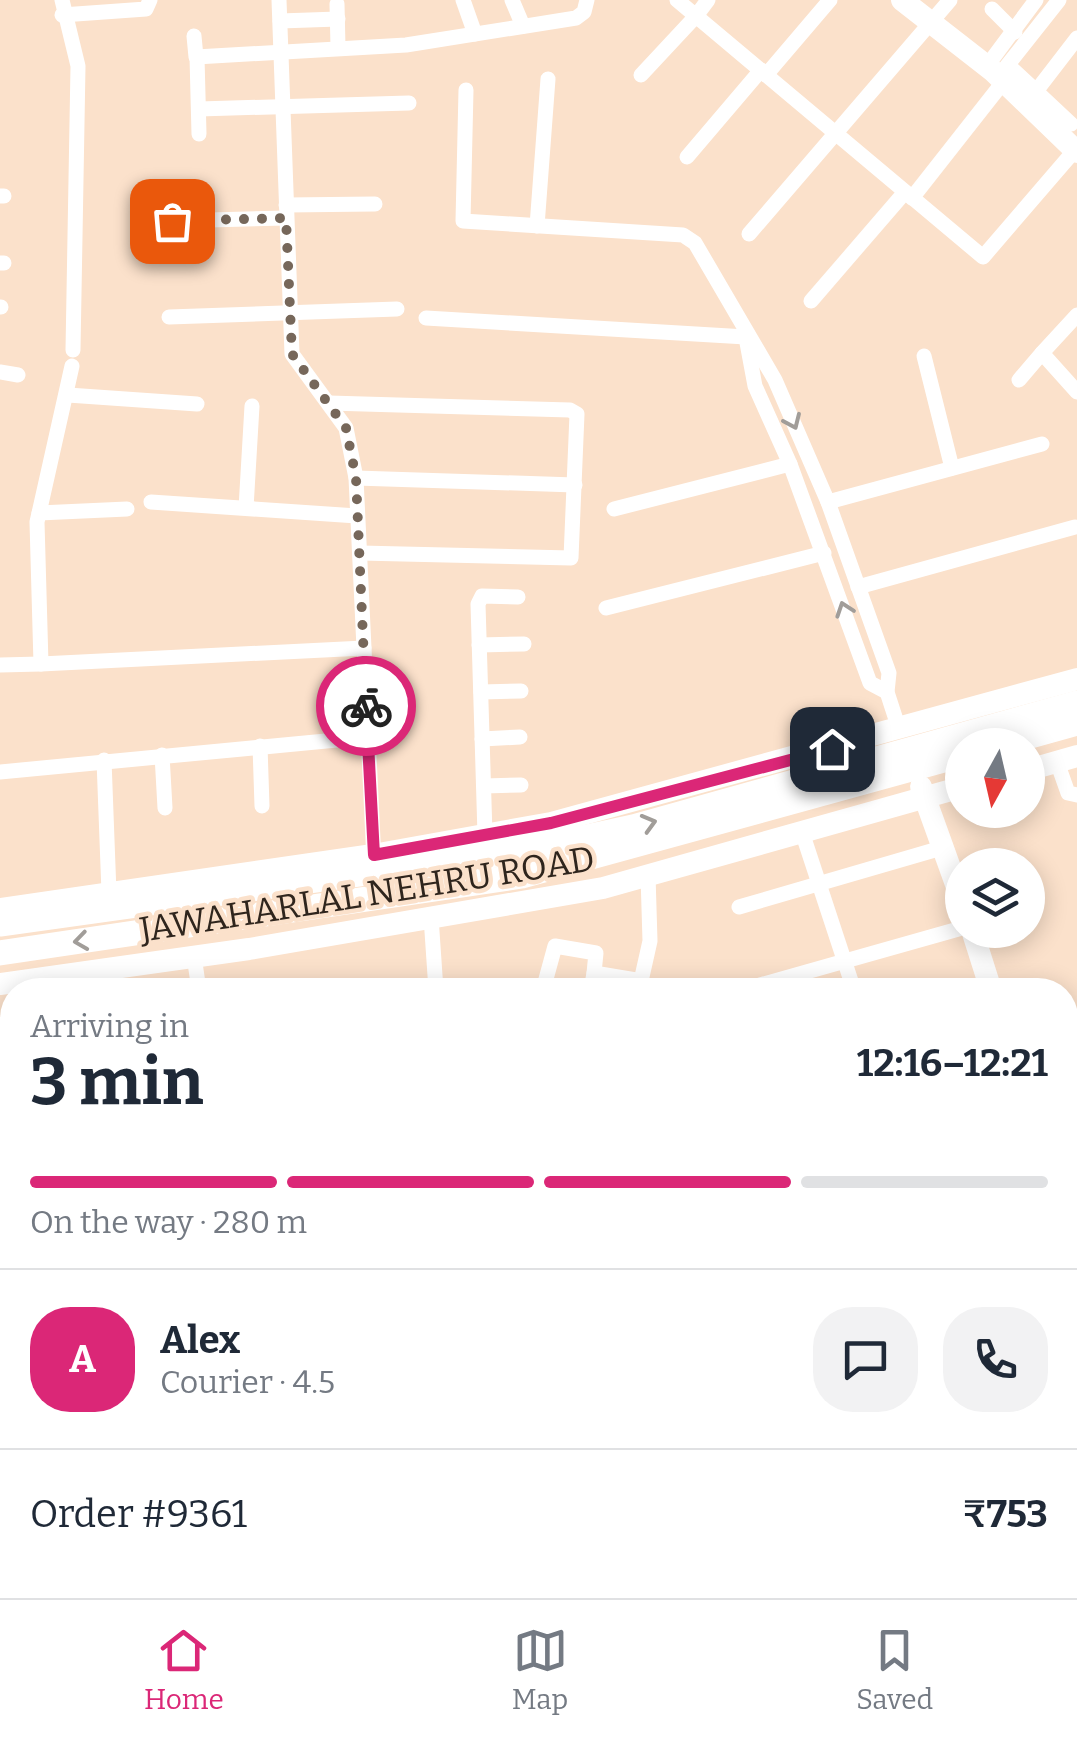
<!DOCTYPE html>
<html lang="en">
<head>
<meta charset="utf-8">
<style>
  :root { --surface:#fff; --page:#f2f2f3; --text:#1f2937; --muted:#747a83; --line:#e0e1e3; --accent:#db2777 }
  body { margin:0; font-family:Bitter,serif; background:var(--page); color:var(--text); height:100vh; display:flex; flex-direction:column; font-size:38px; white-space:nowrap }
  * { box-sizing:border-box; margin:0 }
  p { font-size:32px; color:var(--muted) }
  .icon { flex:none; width:55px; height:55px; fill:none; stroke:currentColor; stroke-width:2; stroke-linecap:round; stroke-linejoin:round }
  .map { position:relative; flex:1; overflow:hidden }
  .side { position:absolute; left:0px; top:978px; width:1078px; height:622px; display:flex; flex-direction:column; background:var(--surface); border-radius:40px 40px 0 0; box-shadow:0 5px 25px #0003 }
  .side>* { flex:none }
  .needle { width:65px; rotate:188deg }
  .tools { position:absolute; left:945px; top:728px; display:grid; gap:20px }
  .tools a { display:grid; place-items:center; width:100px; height:100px; border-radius:50%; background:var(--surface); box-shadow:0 5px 25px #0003; font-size:50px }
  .pin { position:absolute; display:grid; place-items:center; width:85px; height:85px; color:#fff; margin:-42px; border-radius:20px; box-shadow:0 5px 15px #0006 }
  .courier { position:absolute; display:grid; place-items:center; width:100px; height:100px; margin:-50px; border:8px solid #db2777; border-radius:50%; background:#fff; color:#222; box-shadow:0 2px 12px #0007 }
  .overview em { font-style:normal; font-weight:700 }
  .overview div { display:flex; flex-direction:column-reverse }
  .overview { display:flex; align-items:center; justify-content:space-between; height:170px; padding:0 30px }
  h1 { font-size:65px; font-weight:700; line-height:75px }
  .bar { display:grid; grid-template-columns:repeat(4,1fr); gap:15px 10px; align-content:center; height:120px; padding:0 30px }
  .bar i { height:12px; border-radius:8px; background:var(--line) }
  .bar .active { background:var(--accent) }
  .bar p { grid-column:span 4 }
  .line { display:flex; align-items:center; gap:25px; padding:0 30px; border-top:2px solid var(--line) }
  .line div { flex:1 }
  .round { display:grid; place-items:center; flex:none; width:105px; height:105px; border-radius:40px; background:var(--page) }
  .tabs { display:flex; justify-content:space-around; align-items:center; height:140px; border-top:2px solid var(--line); background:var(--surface); font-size:28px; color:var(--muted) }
  .tabs a { display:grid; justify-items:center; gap:5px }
  .tabs .active { color:var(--accent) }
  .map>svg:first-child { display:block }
</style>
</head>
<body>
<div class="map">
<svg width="1077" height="1598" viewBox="0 0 1077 1598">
  <defs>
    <pattern id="building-back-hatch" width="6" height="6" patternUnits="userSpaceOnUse" patternTransform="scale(2.5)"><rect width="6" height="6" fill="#d2bee3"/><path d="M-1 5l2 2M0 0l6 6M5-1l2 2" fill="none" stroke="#b5a3c2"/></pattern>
  </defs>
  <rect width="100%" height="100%" fill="#fbe1cb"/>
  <g fill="url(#building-back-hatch)" stroke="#9486a0" stroke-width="2.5">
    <polygon points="2,1143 12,1144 12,1216 0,1216"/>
    <rect x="0" y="1239" width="12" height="237"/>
    <polygon points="2,1480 12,1480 12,1540 1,1540"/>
  </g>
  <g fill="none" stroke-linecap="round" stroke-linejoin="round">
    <g stroke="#fff" stroke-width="15">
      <polyline points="62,0 78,66 73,350"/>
      <polyline points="279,0 292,354 346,428 356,478 374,861"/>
      <polyline points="463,0 475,34"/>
      <polyline points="512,0 523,26"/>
      <polyline points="677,0 696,16 708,0"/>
      <polyline points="337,4 338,47"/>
      <polyline points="992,9 1015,32"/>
      <polyline points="62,15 146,9 150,0"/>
      <polyline points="280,21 338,19"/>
      <polyline points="194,36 196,57 406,45 576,18 584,12 587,0"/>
      <polyline points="197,57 199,134"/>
      <polyline points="1008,65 1036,91"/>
      <polyline points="987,66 1036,0"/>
      <polyline points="641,75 696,16 983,257 1075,150"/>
      <polyline points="766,75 830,0"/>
      <polyline points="999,76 1059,0"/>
      <polyline points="466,90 463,221 683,235 695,243 775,380 828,502 889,673 887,692 899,729"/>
      <polyline points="1039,94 1071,124"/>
      <polyline points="1027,103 1077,38"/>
      <polyline points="199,109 409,103"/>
      <polyline points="687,157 761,70"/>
      <polyline points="0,196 4,196"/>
      <polyline points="912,198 1004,81"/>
      <polyline points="286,205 375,204"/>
      <polyline points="172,221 286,218"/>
      <polyline points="537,226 548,79"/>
      <polyline points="749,234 950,0"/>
      <polyline points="0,263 4,263"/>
      <polyline points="811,301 905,192"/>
      <polyline points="0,307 1,307"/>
      <polyline points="169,317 397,309"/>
      <polyline points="426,318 746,337"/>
      <polyline points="747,343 755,386 790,464 870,683 887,692"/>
      <polyline points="1042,353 1077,315"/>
      <polyline points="924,356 952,468"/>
      <polyline points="72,366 37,522 41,664 364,648"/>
      <polyline points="0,372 18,375"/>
      <polyline points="1019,380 1042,353 1077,392"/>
      <polyline points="68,395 197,404"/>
      <polyline points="329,403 570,410 577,414 571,558 360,553"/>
      <polyline points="356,478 575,485"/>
      <polyline points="151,502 357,516"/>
      <polyline points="828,502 1042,444"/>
      <polyline points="246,508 252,406"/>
      <polyline points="614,509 790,464"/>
      <polyline points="39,513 127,509"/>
      <polyline points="858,587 1075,527"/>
      <polyline points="606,608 824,553"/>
      <polyline points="479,645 524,644"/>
      <polyline points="0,665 41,664"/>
      <polyline points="481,692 521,691"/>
      <polyline points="482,739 520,737"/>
      <polyline points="260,746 262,806"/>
      <polyline points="162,755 165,808"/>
      <polyline points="104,760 109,893"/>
      <polyline points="1057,762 1068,793 1077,795"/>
      <polyline points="0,772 368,737"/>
      <polyline points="484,786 521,785"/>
      <polyline points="802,832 854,990"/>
      <polyline points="485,835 478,604 482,596 518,597"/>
      <polyline points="739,907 945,847"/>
      <polyline points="431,917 436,990"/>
      <polyline points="194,956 199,990"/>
      <polyline points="746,989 962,928"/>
      <polyline points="543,990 555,946 596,953 594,973"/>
      <polyline points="591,990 594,973 642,981"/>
      <polyline points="639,990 650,941 648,875"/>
      <polyline points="1065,1102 1077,1098"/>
      <polyline points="0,1128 12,1128"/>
      <polyline points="1065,1215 1077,1213"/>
      <polyline points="1065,1394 1077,1394"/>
      <polyline points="1065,1487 1077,1487"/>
      <polyline points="232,1588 233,1598"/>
      <polyline points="481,1598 545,1588"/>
      <polyline points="695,1598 696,1588"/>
    </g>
    <g stroke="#fff" stroke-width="22">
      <polyline points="902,0 993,71 1077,152"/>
      <polyline points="1028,770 1077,756"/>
      <polyline points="921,787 962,901"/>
      <polyline points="0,909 373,855 551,823 1077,679"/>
      <polyline points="972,930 991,990"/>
      <polyline points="0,984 249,949 603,888 962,787"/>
      <polyline points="1042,1598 1042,1588"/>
    </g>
    <g stroke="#fff" stroke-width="25">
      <polyline points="998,745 1077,723"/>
      <polyline points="0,924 518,852 633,827 1077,703"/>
      <polyline points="0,953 522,876 962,755"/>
    </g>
  </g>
  <defs><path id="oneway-chevron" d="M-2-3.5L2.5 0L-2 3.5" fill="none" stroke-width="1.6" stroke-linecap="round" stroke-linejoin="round" transform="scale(2.5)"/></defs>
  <g stroke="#a19d99">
    <use href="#oneway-chevron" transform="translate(793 422) rotate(66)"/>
    <use href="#oneway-chevron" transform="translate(844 609) rotate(-109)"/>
    <use href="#oneway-chevron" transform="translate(649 823) rotate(-16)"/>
    <use href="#oneway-chevron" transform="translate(81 941) rotate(172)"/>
  </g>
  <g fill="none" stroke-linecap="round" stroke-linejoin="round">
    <polyline stroke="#76675a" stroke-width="10" stroke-dasharray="0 18" points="172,221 286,218 292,354 346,428 356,478 366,706"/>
    <polyline stroke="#db2777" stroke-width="12" points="366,706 374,855 551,823 832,749"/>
  </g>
  <g text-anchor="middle" stroke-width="9" stroke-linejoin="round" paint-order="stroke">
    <g font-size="35" fill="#2f251d" stroke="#fbe1cb">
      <text transform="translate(367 894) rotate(-9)" y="12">JAWAHARLAL NEHRU ROAD</text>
    </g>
  </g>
</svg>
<div class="tools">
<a><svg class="needle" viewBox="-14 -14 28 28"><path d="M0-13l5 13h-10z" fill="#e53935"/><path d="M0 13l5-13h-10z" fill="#747a83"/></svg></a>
<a><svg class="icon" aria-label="layers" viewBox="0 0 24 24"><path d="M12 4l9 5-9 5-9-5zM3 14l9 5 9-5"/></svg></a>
</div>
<div class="pin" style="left:172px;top:221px;background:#ea580c"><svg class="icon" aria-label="bag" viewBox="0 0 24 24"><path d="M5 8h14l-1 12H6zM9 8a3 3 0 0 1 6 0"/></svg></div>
<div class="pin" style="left:832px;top:749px;background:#1f2937"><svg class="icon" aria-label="home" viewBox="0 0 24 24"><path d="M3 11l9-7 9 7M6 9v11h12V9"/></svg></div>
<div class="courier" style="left:366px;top:706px"><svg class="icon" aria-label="bike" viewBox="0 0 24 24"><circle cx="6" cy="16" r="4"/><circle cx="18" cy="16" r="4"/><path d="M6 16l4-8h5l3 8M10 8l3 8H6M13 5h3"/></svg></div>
<section class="side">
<div class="overview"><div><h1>3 min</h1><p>Arriving in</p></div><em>12:16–12:21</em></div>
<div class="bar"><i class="active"></i><i class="active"></i><i class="active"></i><i></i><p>On the way · 280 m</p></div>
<div class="line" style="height:180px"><b class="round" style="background:var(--accent);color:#fff">A</b><div><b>Alex</b><p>Courier · 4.5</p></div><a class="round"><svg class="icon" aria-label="chat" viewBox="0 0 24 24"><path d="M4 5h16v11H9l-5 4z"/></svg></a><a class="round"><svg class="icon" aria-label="phone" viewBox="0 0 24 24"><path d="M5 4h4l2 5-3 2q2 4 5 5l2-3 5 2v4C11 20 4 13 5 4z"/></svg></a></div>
<div class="line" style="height:130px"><div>Order #9361</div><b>₹753</b></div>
</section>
</div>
<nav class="tabs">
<a class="active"><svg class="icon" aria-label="home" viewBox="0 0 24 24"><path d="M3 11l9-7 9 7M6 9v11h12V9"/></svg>Home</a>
<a><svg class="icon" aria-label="map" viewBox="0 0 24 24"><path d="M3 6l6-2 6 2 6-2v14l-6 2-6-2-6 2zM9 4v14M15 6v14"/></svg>Map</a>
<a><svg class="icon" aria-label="saved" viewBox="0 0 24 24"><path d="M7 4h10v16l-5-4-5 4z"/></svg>Saved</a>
</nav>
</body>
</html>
